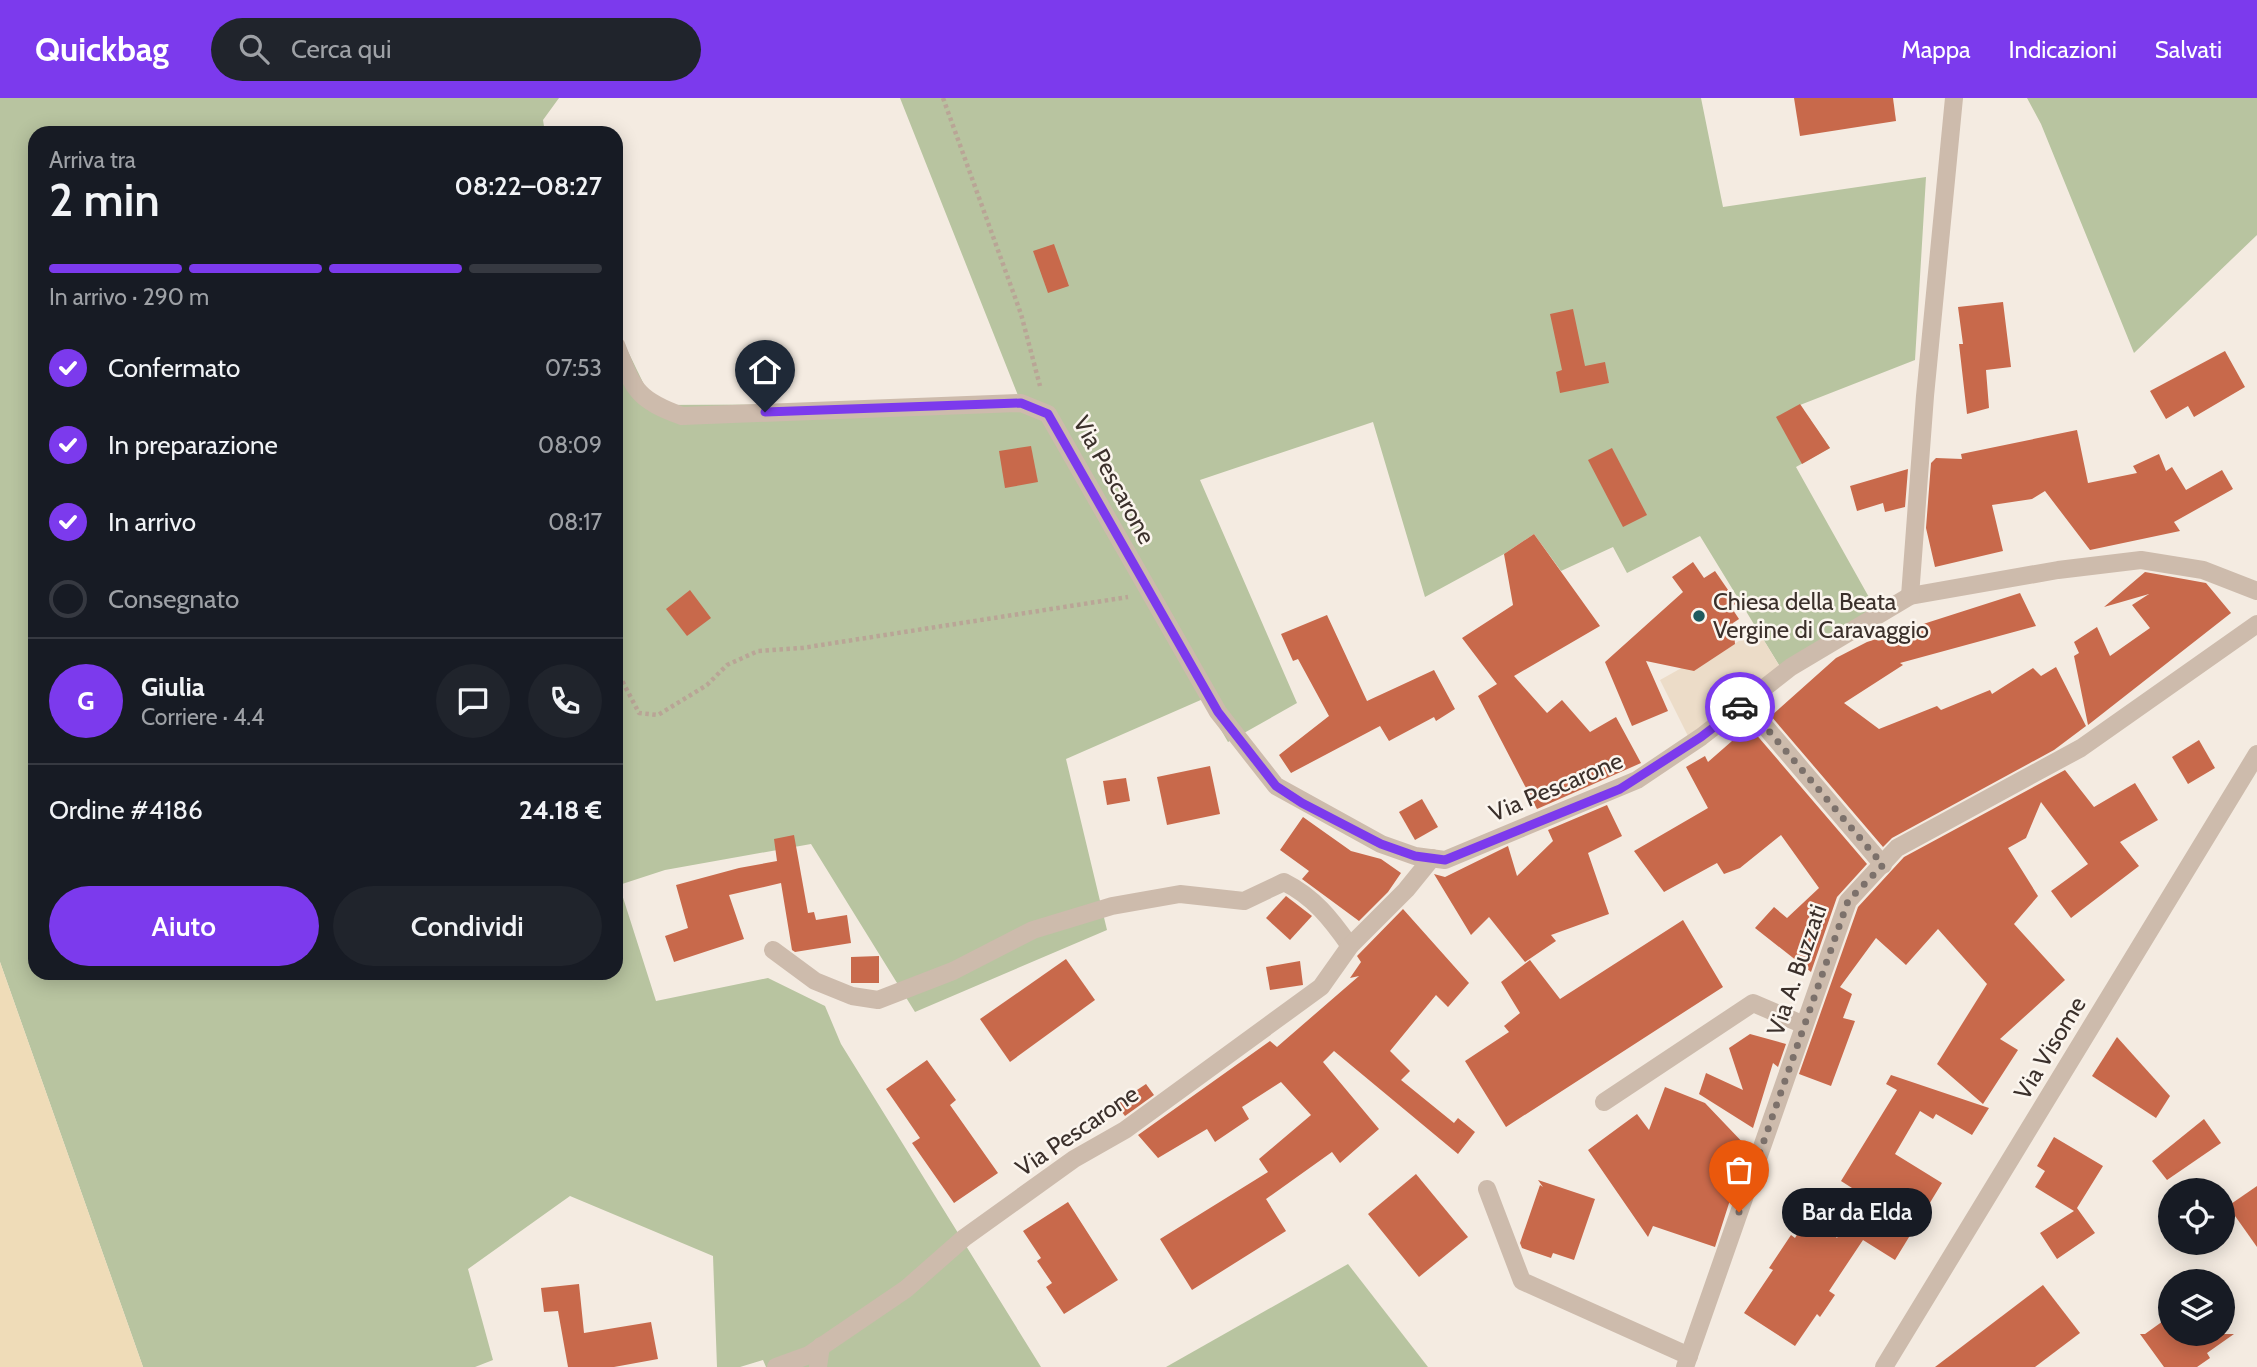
<!DOCTYPE html>
<html lang="it">
<head>
<meta charset="utf-8">
<style>
  :root { --surface:#171b24; --page:#20242c; --text:#f1f3f6; --muted:#9ea1a6; --line:#363941; --accent:#7c3aed }
  body { margin:0; font-family:Cabin,sans-serif; background:var(--page); color:var(--text); height:100vh; display:flex; flex-direction:column; font-size:26px; white-space:nowrap }
  * { box-sizing:border-box; margin:0 }
  p { font-size:23px; color:var(--muted) }
  .icon { flex:none; width:38px; height:38px; fill:none; stroke:currentColor; stroke-width:2; stroke-linecap:round; stroke-linejoin:round }
  .map { position:relative; flex:1; overflow:hidden }
  .details { position:absolute; left:28px; top:28px; width:595px; height:854px; display:flex; flex-direction:column; background:var(--surface); border-radius:21px; box-shadow:0 4px 18px #0003 }
  .details>* { flex:none }
  .controls { position:absolute; left:2158px; top:1080px; display:grid; gap:14px }
  .controls a { display:grid; place-items:center; width:77px; height:77px; border-radius:50%; background:var(--surface); box-shadow:0 4px 18px #0003; font-size:35px }
  .pin { position:absolute; display:grid; place-items:center; width:60px; height:60px; color:#fff; margin:-72px -30px; border-radius:50% 50% 50% 0; rotate:-45deg; box-shadow:0 0 7px #0007 }
  .pin .icon { rotate:45deg }
  .courier { position:absolute; display:grid; place-items:center; width:70px; height:70px; margin:-35px; border:5px solid #7c3aed; border-radius:50%; background:#fff; color:#222; box-shadow:0 2px 9px #0007 }
  .bubble { position:absolute; height:49px; border-radius:24px; background:var(--surface); box-shadow:0 4px 18px #0003; font-size:23px; font-weight:600; line-height:49px; text-align:center }
  .headline em { font-style:normal; font-weight:600 }
  .headline div { display:flex; flex-direction:column-reverse }
  .headline { display:flex; align-items:center; justify-content:space-between; height:119px; padding:0 21px }
  h1 { font-size:46px; font-weight:600; line-height:52px }
  .bar { display:grid; grid-template-columns:repeat(4,1fr); gap:10px 7px; align-content:center; height:84px; padding:0 21px }
  .bar i { height:9px; border-radius:5px; background:var(--line) }
  .bar .current { background:var(--accent) }
  .bar p { grid-column:span 4 }
  .line { display:flex; align-items:center; gap:18px; padding:0 21px; border-top:2px solid var(--line) }
  .line div { flex:1 }
  .round { display:grid; place-items:center; flex:none; width:74px; height:74px; border-radius:37px; background:var(--page) }
  ol { padding:0 21px; list-style:none }
  li { display:flex; align-items:center; gap:21px; height:77px }
  li p { margin-inline-start:auto }
  li .icon { padding:7px; border-radius:50%; background:var(--accent); color:#fff; stroke-width:4 }
  li:last-child { color:var(--muted) }
  li i { width:38px; height:38px; border:4px solid var(--line); border-radius:50% }
  .cta { display:flex; gap:14px; margin-top:auto; padding:14px 21px }
  .cta a { flex:1; height:80px; border-radius:42px; background:var(--accent); color:#fff; font-size:28px; font-weight:600; line-height:80px; text-align:center }
  .cta a+a { background:var(--page); color:var(--text) }
  header { display:flex; align-items:center; gap:42px; box-sizing:border-box; height:98px; padding:0 35px; background:var(--accent); color:#fff }
  header strong { font-size:33px }
  nav { display:flex; gap:38px; margin-inline-start:auto; font-size:24px }
  .search { width:490px; height:63px; background:var(--page); display:flex; align-items:center; gap:18px; box-sizing:border-box; padding:0 24px; border-radius:38px; color:var(--muted); font-size:26px }
  .map>svg:first-child { display:block }
</style>
</head>
<body>
<header>
<strong>Quickbag</strong>
<div class="search"><svg class="icon" aria-label="search" viewBox="0 0 24 24"><circle cx="10" cy="10" r="6"/><path d="M15 15l6 6"/></svg>Cerca qui</div>
<nav><a>Mappa</a><a>Indicazioni</a><a>Salvati</a></nav>
</header>
<div class="map">
<svg width="2257" height="1269" viewBox="0 0 2257 1269">
  <rect width="100%" height="100%" fill="#f4ebe1"/>
  <g fill="#b8c4a0">
    <polygon points="0,0 559,0 543,22 545,35 35,35 35,875 616,875 616,229 654,307 1021,305 900,0 1701,0 1723,109 1926,79 1915,262 1800,307 1830,350 1796,369 1875,510 1782,572 1700,438 1627,475 1613,449 1561,473 1534,436 1504,456 1425,499 1373,324 1200,382 1297,605 1228,644 1203,601 1066,661 1107,832 915,914 811,746 665,772 619,787 656,903 768,880 825,908 841,946 1041,1269 766,1269 763,1262 740,1269 717,1269 713,1158 570,1098 468,1171 493,1262 475,1269 143,1269 0,864"/>
    <polygon points="2027,0 2257,0 2257,137 2134,255 2041,26"/>
    <polygon points="1348,1166 1428,1269 1166,1269"/>
  </g>
  <polygon fill="#efdcb8" points="0,864 143,1269 0,1269"/>
  <polygon fill="#ecdcc8" points="1757,531 1782,572 1688,638 1660,582 1685,568 1701,568"/>
  <g fill="#c8694b">
    <polygon points="1794,0 1893,0 1896,23 1800,38"/>
    <polygon points="1054,146 1069,188 1048,195 1033,153"/>
    <polygon points="2003,204 2011,269 1986,272 1989,310 1967,316 1959,246 1963,246 1958,209"/>
    <polygon points="1573,211 1585,268 1605,264 1609,285 1560,295 1556,274 1562,272 1550,216"/>
    <polygon points="2225,253 2245,289 2194,319 2188,308 2166,321 2150,293"/>
    <polygon points="1800,306 1830,350 1802,366 1776,319"/>
    <polygon points="2077,332 2088,385 2137,375 2133,368 2159,356 2166,373 2172,369 2186,392 2222,372 2233,391 2174,424 2180,433 2090,452 2045,393 2032,401 1992,407 2003,453 1935,469 1926,430 1931,365 1936,360 1962,361 1961,356"/>
    <polygon points="1031,348 1038,384 1005,390 999,353"/>
    <polygon points="1612,350 1647,417 1623,429 1588,362"/>
    <polygon points="1908,371 1905,409 1885,414 1883,405 1857,413 1850,388"/>
    <polygon points="1534,436 1600,528 1514,578 1547,615 1562,602 1590,634 1616,619 1641,665 1537,711 1478,598 1497,586 1462,540 1513,507 1504,456"/>
    <polygon points="1693,464 1704,480 1715,473 1737,505 1731,509 1739,521 1733,525 1735,546 1694,573 1646,563 1668,613 1632,628 1605,564 1683,494 1672,479"/>
    <polygon points="2145,474 2206,485 2231,515 2088,627 2074,558 2079,555 2074,544 2097,529 2110,558 2150,530 2132,507 2149,496 2104,509"/>
    <polygon points="690,492 711,520 687,538 666,511"/>
    <polygon points="2020,495 2036,528 1900,565 1903,567 1844,605 1879,631 1937,608 1941,612 1990,592 1992,596 2033,570 2041,578 2056,569 2086,628 2054,652 1892,740 1883,749 1771,618 1836,560 1867,544"/>
    <polygon points="1327,517 1367,603 1434,572 1455,611 1436,623 1434,619 1389,643 1380,628 1291,675 1279,657 1329,618 1298,561 1293,563 1281,536"/>
    <polygon points="1754,634 1867,766 1837,799 1811,874 1755,830 1774,809 1787,820 1819,790 1781,737 1740,770 1724,776 1717,765 1664,794 1634,753 1708,710 1686,669 1705,658 1708,664 1740,636 1746,641"/>
    <polygon points="2199,642 2215,670 2188,686 2172,659"/>
    <polygon points="1210,668 1220,716 1167,727 1157,679"/>
    <polygon points="2065,672 2094,709 2135,685 2158,722 2120,744 2139,768 2071,820 2051,793 2088,766 2041,704 2026,740 2008,750 2038,798 2014,826 2065,882 2000,941 2018,952 1983,1006 1937,966 1987,886 1938,831 1906,867 1876,840 1840,889 1852,896 1843,920 1855,923 1831,988 1799,976 1858,809 1904,759"/>
    <polygon points="1126,680 1130,703 1107,707 1103,683"/>
    <polygon points="1422,701 1438,729 1415,742 1399,714"/>
    <polygon points="1607,707 1622,738 1588,755 1609,816 1551,837 1556,843 1525,864 1489,819 1471,837 1434,776 1445,779 1508,748 1517,778 1553,743 1548,732"/>
    <polygon points="1303,719 1351,753 1381,761 1401,775 1388,794 1359,823 1302,781 1309,773 1280,752"/>
    <polygon points="794,737 808,815 814,814 816,822 847,817 851,845 795,854 792,852 781,785 729,797 744,841 674,864 665,838 688,830 676,787 739,770 777,763 774,741"/>
    <polygon points="1286,798 1312,818 1290,842 1266,820"/>
    <polygon points="1403,811 1469,885 1448,909 1436,897 1390,953 1410,973 1401,982 1454,1025 1458,1020 1475,1034 1458,1056 1334,953 1323,964 1379,1031 1340,1065 1332,1054 1266,1101 1286,1133 1192,1192 1160,1141 1268,1074 1259,1061 1311,1017 1281,984 1242,1009 1249,1021 1215,1044 1207,1031 1158,1060 1138,1037 1270,943 1277,949 1359,878 1350,880 1361,864 1357,858"/>
    <polygon points="1683,822 1723,889 1506,1029 1465,963 1509,934 1504,928 1520,915 1501,884 1530,862 1560,901"/>
    <polygon points="879,858 879,885 851,885 851,859"/>
    <polygon points="1066,861 1095,902 1010,964 980,921"/>
    <polygon points="1300,863 1303,887 1270,892 1266,869"/>
    <polygon points="1750,936 1786,946 1778,969 1773,965 1753,1030 1699,996 1706,975 1743,992 1729,950"/>
    <polygon points="2117,939 2170,998 2156,1020 2092,978"/>
    <polygon points="927,962 956,1002 950,1007 998,1075 954,1105 912,1045 920,1040 886,991"/>
    <polygon points="1891,977 1989,1010 1972,1037 1936,1016 1933,1021 1920,1013 1895,1056 1942,1085 1895,1162 1863,1142 1829,1193 1835,1197 1820,1219 1817,1216 1795,1248 1744,1215 1773,1172 1769,1170 1791,1137 1795,1140 1811,1114 1837,1140 1863,1097 1841,1083 1897,992 1886,986"/>
    <polygon points="1146,986 1154,997 1125,1018 1116,1006"/>
    <polygon points="1665,989 1705,1005 1747,1049 1715,1149 1653,1128 1648,1139 1588,1052 1637,1016 1649,1032"/>
    <polygon points="2204,1021 2221,1045 2167,1082 2152,1063"/>
    <polygon points="2054,1039 2103,1068 2077,1110 2095,1135 2057,1161 2040,1135 2074,1113 2035,1089 2045,1073 2037,1068"/>
    <polygon points="1416,1076 1468,1139 1419,1179 1368,1116"/>
    <polygon points="1538,1082 1595,1101 1574,1162 1553,1155 1551,1160 1522,1150 1520,1145 1540,1087 1543,1089"/>
    <polygon points="2257,1088 2257,1149 2228,1108"/>
    <polygon points="1068,1104 1118,1182 1064,1216 1046,1189 1052,1185 1037,1163 1041,1160 1023,1133"/>
    <polygon points="579,1186 584,1235 651,1224 658,1261 614,1269 568,1269 558,1213 544,1214 541,1190"/>
    <polygon points="2043,1187 2080,1235 2035,1269 1935,1269"/>
    <polygon points="2170,1218 2170,1236 2234,1236 2207,1255 2210,1260 2197,1269 2164,1269 2140,1236 2145,1236"/>
  </g>
  <g fill="none" stroke-linecap="round" stroke-linejoin="round">
    <g stroke="#b9a596" stroke-width="4.5" stroke-dasharray="3.5 3.5" stroke-linecap="butt">
      <polyline points="943,0 1021,216 1040,288"/>
      <polyline points="616,571 639,615 658,617 707,587 727,567 758,553 802,550 1128,499"/>
    </g>
    <g stroke="#cdbbac" stroke-width="18">
      <path d="M616,247C634,291 635,301 682,318L1021,305L1048,316L1218,614L1276,688L1381,746L1415,758L1445,762L1637,682L1701,639L1791,569L1910,498L2058,472L2141,462L2203,472L2257,493"/>
      <polyline points="1910,498 1925,298 1954,0"/>
      <polyline points="1745,605 1883,767"/>
      <path d="M773,852L815,883L852,898L878,902L953,873L1033,832L1112,808L1180,796L1244,803L1284,784C1314,799 1331,821 1350,848"/>
      <polyline points="1604,1004 1753,905 1804,927"/>
      <polyline points="1487,1091 1522,1183 1689,1258"/>
      <polyline points="776,1269 809,1257 906,1191 964,1140 1074,1061 1125,1032 1321,889 1350,848 1406,792 1432,760"/>
      <polyline points="818,1269 821,1248"/>
      <polyline points="1685,1269 1848,803 1897,750 2081,650 2257,526"/>
      <polyline points="1884,1269 2257,656"/>
    </g>
  </g>
  <g fill="none" stroke-linecap="round" stroke-linejoin="round">
    <polyline stroke="#7c716b" stroke-width="7" stroke-dasharray="0 12.6" points="1739,1114 1848,803 1883,767 1745,605 1740,609"/>
    <polyline stroke="#7c3aed" stroke-width="9" points="765,314 1021,305 1048,316 1218,614 1276,688 1302,705 1381,746 1415,758 1445,762 1620,691 1701,639 1740,609"/>
  </g>
  <circle fill="#1f5a5e" stroke="#fbf5ee" stroke-width="2.5" cx="1699" cy="518" r="7"/>
  <g text-anchor="middle" stroke-width="5" stroke-linejoin="round" paint-order="stroke">
    <g font-size="24" fill="#3b302b" stroke="#fbf5ee">
      <text transform="translate(1114 382) rotate(61)" y="8">Via Pescarone</text>
      <text transform="translate(1556 689) rotate(-23)" y="8">Via Pescarone</text>
      <text transform="translate(1797 872) rotate(-71)" y="8">Via A. Buzzati</text>
      <text transform="translate(2050 950) rotate(-59)" y="8">Via Visome</text>
      <text transform="translate(1077 1033) rotate(-34)" y="8">Via Pescarone</text>
    </g>
    <g font-size="24" fill="#3b302b" stroke="#fbf5ee" text-anchor="start">
      <text x="1713" y="512">Chiesa della Beata<tspan x="1713" dy="28">Vergine di Caravaggio</tspan></text>
    </g>
  </g>
</svg>
<div class="controls">
<a><svg class="icon" aria-label="locate" viewBox="0 0 24 24"><circle cx="12" cy="12" r="6"/><path d="M12 2v4M12 18v4M2 12h4M18 12h4"/></svg></a>
<a><svg class="icon" aria-label="layers" viewBox="0 0 24 24"><path d="M12 4l9 5-9 5-9-5zM3 14l9 5 9-5"/></svg></a>
</div>
<div class="pin" style="left:1739px;top:1114px;background:#ea580c"><svg class="icon" aria-label="bag" viewBox="0 0 24 24"><path d="M5 8h14l-1 12H6zM9 8a3 3 0 0 1 6 0"/></svg></div>
<div class="pin" style="left:765px;top:314px;background:#1f2937"><svg class="icon" aria-label="home" viewBox="0 0 24 24"><path d="M3 11l9-7 9 7M6 9v11h12V9"/></svg></div>
<div class="courier" style="left:1740px;top:609px"><svg class="icon" aria-label="car" viewBox="0 0 24 24"><path d="M5 17H2v-5l4-1 3-4h7l3 4 3 1v5h-3M9 17h6M6 11h13"/><circle cx="7" cy="17" r="2"/><circle cx="17" cy="17" r="2"/></svg></div>
<div class="bubble" style="left:1782px;top:1090px;width:150px">Bar da Elda</div>
<section class="details">
<div class="headline"><div><h1>2 min</h1><p>Arriva tra</p></div><em>08:22–08:27</em></div>
<div class="bar"><i class="current"></i><i class="current"></i><i class="current"></i><i></i><p>In arrivo · 290 m</p></div>
<ol>
<li><svg class="icon" aria-label="check" viewBox="0 0 24 24"><path d="M5 12l5 5 9-10"/></svg>Confermato<p>07:53</p></li>
<li><svg class="icon" aria-label="check" viewBox="0 0 24 24"><path d="M5 12l5 5 9-10"/></svg>In preparazione<p>08:09</p></li>
<li><svg class="icon" aria-label="check" viewBox="0 0 24 24"><path d="M5 12l5 5 9-10"/></svg>In arrivo<p>08:17</p></li>
<li><i></i>Consegnato</li>
</ol>
<div class="line" style="height:126px"><b class="round" style="background:var(--accent);color:#fff">G</b><div><b>Giulia</b><p>Corriere · 4.4</p></div><a class="round"><svg class="icon" aria-label="chat" viewBox="0 0 24 24"><path d="M4 5h16v11H9l-5 4z"/></svg></a><a class="round"><svg class="icon" aria-label="phone" viewBox="0 0 24 24"><path d="M5 4h4l2 5-3 2q2 4 5 5l2-3 5 2v4C11 20 4 13 5 4z"/></svg></a></div>
<div class="line" style="height:91px"><div>Ordine #4186</div><b>24.18 €</b></div>
<div class="cta"><a>Aiuto</a><a>Condividi</a></div>
</section>
</div>
</body>
</html>
